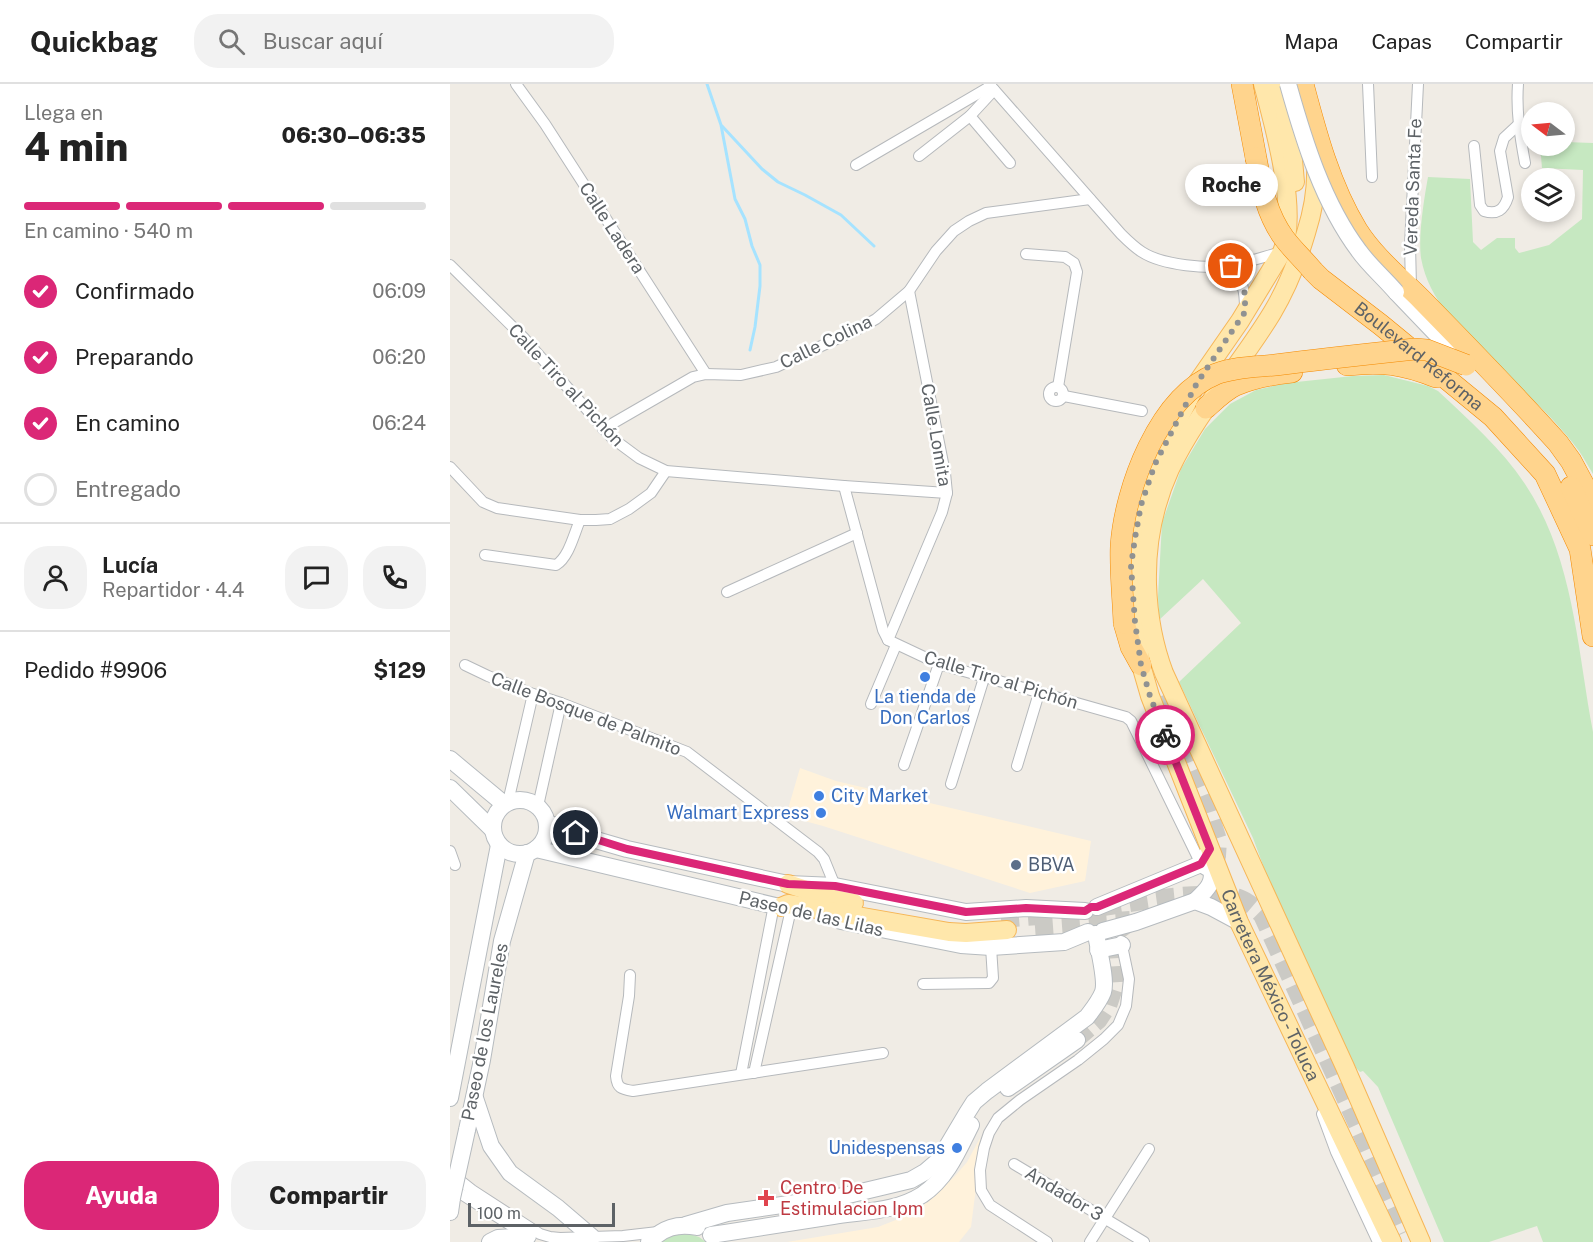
<!DOCTYPE html>
<html lang="es">
<head>
<meta charset="utf-8">
<style>
  :root { --surface:#fff; --page:#f2f2f2; --text:#222; --muted:#767676; --line:#e0e0e0; --accent:#db2777 }
  body { margin:0; font-family:"Public Sans",sans-serif; background:var(--page); color:var(--text); height:100vh; display:flex; flex-direction:column; font-size:22px; white-space:nowrap }
  * { box-sizing:border-box; margin:0 }
  p { font-size:20px; color:var(--muted) }
  .icon { flex:none; width:33px; height:33px; fill:none; stroke:currentColor; stroke-width:2; stroke-linecap:round; stroke-linejoin:round }
  .map { position:relative; flex:1; overflow:hidden }
  .panel { display:flex; flex-direction:column; background:var(--surface); width:450px }
  .panel>* { flex:none }
  .needle { width:39px; rotate:286deg }
  .buttons { position:absolute; left:1071px; top:18px; display:grid; gap:12px }
  .buttons a { display:grid; place-items:center; width:54px; height:54px; border-radius:50%; background:var(--surface); box-shadow:0 3px 9px #0003; font-size:30px }
  .scale { position:absolute; left:18px; bottom:15px; width:147px; box-sizing:border-box; padding-left:6px; border:3px solid #5d6266; border-top:0; font-size:16px; line-height:21px; white-space:nowrap; color:#5d6266; -webkit-text-stroke:4px #fff; paint-order:stroke }
  .pin { position:absolute; display:grid; place-items:center; width:51px; height:51px; color:#fff; margin:-26px; border:3px solid #fff; border-radius:50%; box-shadow:0 2px 6px #0007 }
  .courier { position:absolute; display:grid; place-items:center; width:60px; height:60px; margin:-30px; border:4px solid #db2777; border-radius:50%; background:#fff; color:#222; box-shadow:0 2px 8px #0007 }
  .bubble { position:absolute; height:42px; border-radius:21px; background:var(--surface); box-shadow:0 3px 9px #0003; font-size:20px; font-weight:800; line-height:42px; text-align:center }
  .summary em { font-style:normal; font-weight:800 }
  .summary div { display:flex; flex-direction:column-reverse }
  .summary { display:flex; align-items:center; justify-content:space-between; height:102px; padding:0 24px }
  h1 { font-size:39px; font-weight:800; line-height:45px }
  .bar { display:grid; grid-template-columns:repeat(4,1fr); gap:9px 6px; align-content:center; height:72px; padding:0 24px }
  .bar i { height:8px; border-radius:4px; background:var(--line) }
  .bar .on { background:var(--accent) }
  .bar p { grid-column:span 4 }
  .line { display:flex; align-items:center; gap:15px; padding:0 24px; border-top:2px solid var(--line) }
  .line div { flex:1 }
  .round { display:grid; place-items:center; flex:none; width:63px; height:63px; border-radius:24px; background:var(--page) }
  ol { padding:0 24px; list-style:none }
  li { display:flex; align-items:center; gap:18px; height:66px }
  li p { margin-inline-start:auto }
  li .icon { padding:6px; border-radius:50%; background:var(--accent); color:#fff; stroke-width:4 }
  li:last-child { color:var(--muted) }
  li i { width:33px; height:33px; border:3px solid var(--line); border-radius:50% }
  .button { display:flex; gap:12px; margin-top:auto; padding:12px 24px }
  .button a { flex:1; height:69px; border-radius:24px; background:var(--accent); color:#fff; font-size:24px; font-weight:800; line-height:69px; text-align:center }
  .button a+a { background:var(--page); color:var(--text) }
  header { display:flex; align-items:center; gap:36px; box-sizing:border-box; height:84px; padding:0 30px; background:var(--surface); border-bottom:2px solid var(--line) }
  header strong { font-size:28px }
  nav { display:flex; gap:33px; margin-inline-start:auto; font-size:21px }
  .search { width:420px; height:54px; background:var(--page); display:flex; align-items:center; gap:15px; box-sizing:border-box; padding:0 21px; border-radius:24px; color:var(--muted); font-size:22px }
  main { display:flex; flex:1; min-height:0 }
  .map>svg:first-child { display:block }
</style>
</head>
<body>
<header>
<strong>Quickbag</strong>
<div class="search"><svg class="icon" aria-label="search" viewBox="0 0 24 24"><circle cx="10" cy="10" r="6"/><path d="M15 15l6 6"/></svg>Buscar aquí</div>
<nav><a>Mapa</a><a>Capas</a><a>Compartir</a></nav>
</header>
<main>
<section class="panel">
<div class="summary"><div><h1>4 min</h1><p>Llega en</p></div><em>06:30–06:35</em></div>
<div class="bar"><i class="on"></i><i class="on"></i><i class="on"></i><i></i><p>En camino · 540 m</p></div>
<ol>
<li><svg class="icon" aria-label="check" viewBox="0 0 24 24"><path d="M5 12l5 5 9-10"/></svg>Confirmado<p>06:09</p></li>
<li><svg class="icon" aria-label="check" viewBox="0 0 24 24"><path d="M5 12l5 5 9-10"/></svg>Preparando<p>06:20</p></li>
<li><svg class="icon" aria-label="check" viewBox="0 0 24 24"><path d="M5 12l5 5 9-10"/></svg>En camino<p>06:24</p></li>
<li><i></i>Entregado</li>
</ol>
<div class="line" style="height:108px"><a class="round"><svg class="icon" aria-label="person" viewBox="0 0 24 24"><circle cx="12" cy="8" r="4"/><path d="M4 21q1-7 8-7t8 7"/></svg></a><div><b>Lucía</b><p>Repartidor · 4.4</p></div><a class="round"><svg class="icon" aria-label="chat" viewBox="0 0 24 24"><path d="M4 5h16v11H9l-5 4z"/></svg></a><a class="round"><svg class="icon" aria-label="phone" viewBox="0 0 24 24"><path d="M5 4h4l2 5-3 2q2 4 5 5l2-3 5 2v4C11 20 4 13 5 4z"/></svg></a></div>
<div class="line" style="height:78px"><div>Pedido #9906</div><b>$129</b></div>
<div class="button"><a>Ayuda</a><a>Compartir</a></div>
</section>
<div class="map">
<svg width="1143" height="1158" viewBox="0 0 1143 1158">
  <rect width="100%" height="100%" fill="#f0ece5"/>
  <g fill="#fff2db">
    <polygon points="350,684 386,697 641,757 635,797 580,809 373,742 336,732"/>
    <polygon points="530,1054 528,1088 521,1143 509,1158 337,1158 428,1143 466,1128 505,1092 517,1078"/>
  </g>
  <g fill="#c6e8c1">
    <path d="M1115,58L1143,59V390C1138,382 1134,374 1129,367C1104,333 1070,304 1040,274C1011,245 979,218 971,174C968,152 974,115 978,93L1020,95L1023,158L1031,166L1047,154H1065V164L1069,169L1099,161L1132,135L1133,86L1092,84L1091,72L1085,62H1114Z"/>
    <path d="M934,291L978,302L988,307C1019,336 1051,364 1075,400C1124,474 1127,564 1143,648V1158H1093L1087,1142L1039,1158H994L928,1003L913,987L910,988L906,984L821,803L803,754L729,598L791,539L753,495L709,536L708,512L712,439L731,385L755,345L780,320L806,306L837,299L903,292Z"/>
    <polygon points="236,1149 249,1153 256,1158 211,1158 222,1151"/>
  </g>
  <g fill="none" stroke-linecap="round" stroke-linejoin="round">
    <g stroke="#a6e3ff" stroke-width="3">
      <polyline points="257,0 271,41 285,115 295,135 302,162 310,181 310,202 305,243 300,266"/>
      <polyline points="272,42 312,85 328,98 355,111 391,131 424,162"/>
    </g>
    <polyline stroke="#cbcac5" stroke-width="16" stroke-dasharray="16 8" stroke-linecap="butt" points="627,956 649,937 659,922 666,901 664,860 665,854 668,848 682,838"/>
    <g stroke="#cbcac5" stroke-width="18" stroke-dasharray="18 9" stroke-linecap="butt">
      <polyline points="714,611 756,718 768,756 767,772 764,783"/>
      <path d="M653,823C692,818 732,808 771,812C777,812 783,812 789,814C798,817 805,824 812,831L956,1148"/>
      <polyline points="551,835 602,831"/>
      <polyline points="585,843 680,836"/>
    </g>
    <defs>
      <g id="street">
        <polyline points="66,0 95,40 256,290"/>
        <path d="M539,0L671,150C677,156 684,163 692,168C712,181 759,186 783,181C799,178 816,172 832,168"/>
        <polyline points="918,0 922,93"/>
        <path d="M1068,0C1066,27 1070,52 1075,79"/>
        <polyline points="520,32 560,79"/>
        <path d="M1024,62L1030,121L1034,127C1047,131 1054,126 1058,113L1050,67L1054,54L1068,41"/>
        <polyline points="469,72 520,32 544,6"/>
        <polyline points="406,81 541,2"/>
        <polyline points="576,170 615,173 624,179 627,188 608,303"/>
        <polyline points="0,181 73,253 162,354 189,374 216,387 394,402 497,409"/>
        <path d="M781,182C793,198 795,206 795,225"/>
        <polyline points="961,202 960,161 968,0"/>
        <circle cx="606" cy="310" r="7"/>
        <polyline points="614,312 692,327"/>
        <polyline points="153,345 243,293 256,290 291,291 326,283 408,245 426,235 459,207 486,167 504,147 519,137 536,129 640,115"/>
        <polyline points="0,383 33,418 47,424 130,436 146,436 160,435 179,425 201,409 216,387"/>
        <polyline points="394,402 433,546 438,556 489,580 676,633 681,637 751,780"/>
        <path d="M35,471L106,481C119,473 124,450 130,436"/>
        <polyline points="277,508 407,449"/>
        <polyline points="438,556 492,428 497,409 495,389 459,207"/>
        <polyline points="15,581 38,592 83,610 111,619 237,668 368,768 374,775 385,802"/>
        <polyline points="421,620 446,561"/>
        <polyline points="454,681 489,580"/>
        <polyline points="567,682 589,609"/>
        <polyline points="501,700 534,594"/>
        <polyline points="58,718 83,610"/>
        <polyline points="88,722 111,619"/>
        <polyline points="0,767 5,781"/>
        <path d="M180,891L179,912L166,992C167,1004 171,1005 183,1007L433,969"/>
        <polyline points="473,900 539,899 543,894 541,863"/>
        <polyline points="304,989 341,825"/>
        <polyline points="291,990 324,821"/>
        <polyline points="872,1030 886,1068 928,1158"/>
        <polyline points="564,1080 694,1158"/>
        <polyline points="3,1091 22,1106 90,1150 100,1153 110,1154 173,1152 208,1148"/>
        <polyline points="0,1103 76,1151"/>
        <polyline points="597,1158 540,1121 531,1106 530,1086 534,1064 539,1049 548,1034 570,1016 628,976 654,955 668,941 676,922 679,895 671,857"/>
        <polyline points="640,1158 699,1065"/>
      </g>
      <g id="secondary">
        <polyline points="946,208 1015,280"/>
        <polyline points="0,675 54,720"/>
        <polyline points="0,704 42,745"/>
        <circle cx="70" cy="743" r="27"/>
        <polyline points="97,739 146,756 177,765 338,800 385,802 516,828 576,824 635,827"/>
        <polyline points="86,765 342,826"/>
        <path d="M745,817C754,808 765,800 761,786L751,780"/>
        <polyline points="647,823 751,780 760,765"/>
        <polyline points="391,837 511,861 541,863 614,858 638,848"/>
        <polyline points="653,847 686,838 745,817 761,823 789,838"/>
        <polyline points="648,866 672,861"/>
        <polyline points="558,1004 627,956"/>
        <polyline points="0,1014 49,761"/>
        <polyline points="25,1014 41,1062 60,1089 108,1124 142,1153"/>
        <polyline points="17,1046 32,976 52,857 77,769"/>
        <polyline points="0,1128 2,1114"/>
        <path d="M236,1141L277,1129L394,1112L461,1096L475,1088L489,1076L517,1029L524,1018L537,1007L637,933C643,925 649,918 653,908C657,896 648,864 646,850"/>
        <path d="M261,1151C302,1145 343,1138 383,1132C414,1127 445,1128 472,1111C497,1094 508,1067 521,1041"/>
        <polyline points="40,1158 48,1154 78,1152"/>
        <path d="M199,1158C213,1144 227,1139 247,1143"/>
      </g>
      <g id="primary">
        <path id="s1" d="M813,0C824,41 849,129 832,168L790,237L747,299L705,380L691,421L681,482L685,538L691,581L700,612L789,838L942,1158"/>
        <path d="M828,0C837,32 843,65 845,98"/>
        <path d="M866,82C867,105 863,127 856,149C848,176 837,204 822,229C790,282 747,328 720,385C704,420 696,460 697,500C698,530 703,560 714,589L895,983L971,1158"/>
        <polyline points="338,800 384,815 404,819"/>
        <polyline points="331,823 338,820 344,821 499,848 516,849 557,846"/>
      </g>
      <g id="highway">
        <polyline points="792,0 806,74"/>
        <path d="M853,0C866,49 880,102 907,146C924,173 950,194 972,216C1018,263 1064,310 1108,359L1121,377L1143,418"/>
        <path id="s2" d="M863,187L871,195L931,241L1043,333L1095,390L1130,465L1143,552"/>
        <path d="M897,281C932,277 953,280 986,293"/>
        <path d="M756,324C765,316 775,306 786,301C803,294 823,290 842,288"/>
        <polyline points="1121,403 1143,451"/>
        <polyline points="674,539 681,563 691,581"/>
      </g>
    </defs>
    <use href="#street" stroke="#b6b9bc" stroke-width="12"/>
    <use href="#secondary" stroke="#b6bbbf" stroke-width="18"/>
    <use href="#primary" stroke="#f6b657" stroke-width="20"/>
    <use href="#highway" stroke="#f58a00" stroke-width="22"/>
    <use href="#street" stroke="#fff" stroke-width="10"/>
    <use href="#secondary" stroke="#fff" stroke-width="16"/>
    <use href="#primary" stroke="#ffe7ab" stroke-width="18"/>
    <use href="#highway" stroke="#ffd48d" stroke-width="21"/>
    <defs>
      <g id="secondary-bridge">
        <path d="M838,0C854,57 873,119 909,167C919,181 934,194 946,208"/>
        <polyline points="2,1114 17,1046"/>
      </g>
      <g id="highway-bridge">
        <path d="M806,74C811,102 817,131 834,154C843,166 854,176 863,187"/>
        <path d="M674,539C673,513 670,487 671,462C675,404 709,313 766,290C785,283 805,283 825,281C871,275 918,270 965,265L977,266L1016,281"/>
      </g>
    </defs>
    <use href="#secondary-bridge" stroke="#b6bbbf" stroke-width="18" stroke-linecap="butt"/>
    <use href="#highway-bridge" stroke="#f58a00" stroke-width="22" stroke-linecap="butt"/>
    <use href="#secondary-bridge" stroke="#fff" stroke-width="16"/>
    <use href="#highway-bridge" stroke="#ffd48d" stroke-width="21"/>
  </g>
  <g fill="none" stroke-linecap="round" stroke-linejoin="round">
    <polyline stroke="#909292" stroke-width="6" stroke-dasharray="0 10.8" points="715,651 700,612 691,581 685,538 681,482 685,454 691,421 705,380 747,299 795,228 795,211 792,197 781,182"/>
    <polyline stroke="#db2777" stroke-width="8" points="126,749 177,765 338,800 385,802 516,828 576,824 635,827 641,823 647,823 751,780 760,765 715,651"/>
  </g>
  <g fill="#3f7fe0" stroke="#fff" stroke-width="2">
    <circle cx="475" cy="593" r="6"/>
    <circle cx="369" cy="712" r="6"/>
    <circle cx="371" cy="729" r="6"/>
    <circle cx="507" cy="1064" r="6"/>
  </g>
  <circle fill="#5c6f8a" stroke="#fff" stroke-width="2" cx="566" cy="781" r="6"/>
  <path fill="#e0444e" stroke="#fff" stroke-width="2" d="M313 1105h6v6h6v6h-6v6h-6v-6h-6v-6h6z"/>
  <g text-anchor="middle" stroke-width="5" stroke-linejoin="round" paint-order="stroke">
    <g font-size="18" fill="#5d6266" stroke="#fff">
      <text transform="translate(963 103) rotate(-88)" y="6">Vereda Santa Fe</text>
      <text transform="translate(162 144) rotate(57)" y="6">Calle Ladera</text>
      <text transform="translate(376 258) rotate(-26)" y="6">Calle Colina</text>
      <text dy="6" stroke="none"><textPath href="#s2" startOffset="136">Boulevard Reforma</textPath></text>
      <text transform="translate(116 301) rotate(47)" y="6">Calle Tiro al Pichón</text>
      <text transform="translate(486 351) rotate(80)" y="6">Calle Lomita</text>
      <text transform="translate(551 596) rotate(17)" y="6">Calle Tiro al Pichón</text>
      <text transform="translate(136 630) rotate(21)" y="6">Calle Bosque de Palmito</text>
      <text transform="translate(361 830) rotate(13)" y="6">Paseo de las Lilas</text>
      <text dy="6" stroke="none"><textPath href="#s1" startOffset="969">Carretera México - Toluca</textPath></text>
      <text transform="translate(35 948) rotate(-79)" y="6">Paseo de los Laureles</text>
      <text transform="translate(614 1110) rotate(31)" y="6">Andador 3</text>
    </g>
    <g font-size="18" fill="#366cbe" stroke="#fff" text-anchor="end">
      <text x="475" y="619" text-anchor="middle">La tienda de<tspan x="475" dy="21">Don Carlos</tspan></text>
      <text x="381" y="718" text-anchor="start">City Market</text>
      <text x="359" y="735">Walmart Express</text>
      <text x="495" y="1070">Unidespensas</text>
    </g>
    <g font-size="18" fill="#4e5e75" stroke="#fff" text-anchor="start">
      <text x="578" y="787">BBVA</text>
    </g>
    <g font-size="18" fill="#be3a42" stroke="#fff" text-anchor="start">
      <text x="330" y="1110">Centro De<tspan x="330" dy="21">Estimulacion Ipm</tspan></text>
    </g>
  </g>
</svg>
<div class="buttons">
<a><svg class="needle" viewBox="-14 -14 28 28"><path d="M0-13l5 13h-10z" fill="#e53935"/><path d="M0 13l5-13h-10z" fill="#767676"/></svg></a>
<a><svg class="icon" aria-label="layers" viewBox="0 0 24 24"><path d="M12 4l9 5-9 5-9-5zM3 14l9 5 9-5"/></svg></a>
</div>
<div class="scale">100 m</div>
<div class="pin" style="left:781px;top:182px;background:#ea580c"><svg class="icon" aria-label="bag" viewBox="0 0 24 24"><path d="M5 8h14l-1 12H6zM9 8a3 3 0 0 1 6 0"/></svg></div>
<div class="pin" style="left:126px;top:749px;background:#1f2937"><svg class="icon" aria-label="home" viewBox="0 0 24 24"><path d="M3 11l9-7 9 7M6 9v11h12V9"/></svg></div>
<div class="courier" style="left:715px;top:651px"><svg class="icon" aria-label="bike" viewBox="0 0 24 24"><circle cx="6" cy="16" r="4"/><circle cx="18" cy="16" r="4"/><path d="M6 16l4-8h5l3 8M10 8l3 8H6M13 5h3"/></svg></div>
<div class="bubble" style="left:735px;top:80px;width:93px">Roche</div>
</div>
</main>
</body>
</html>
